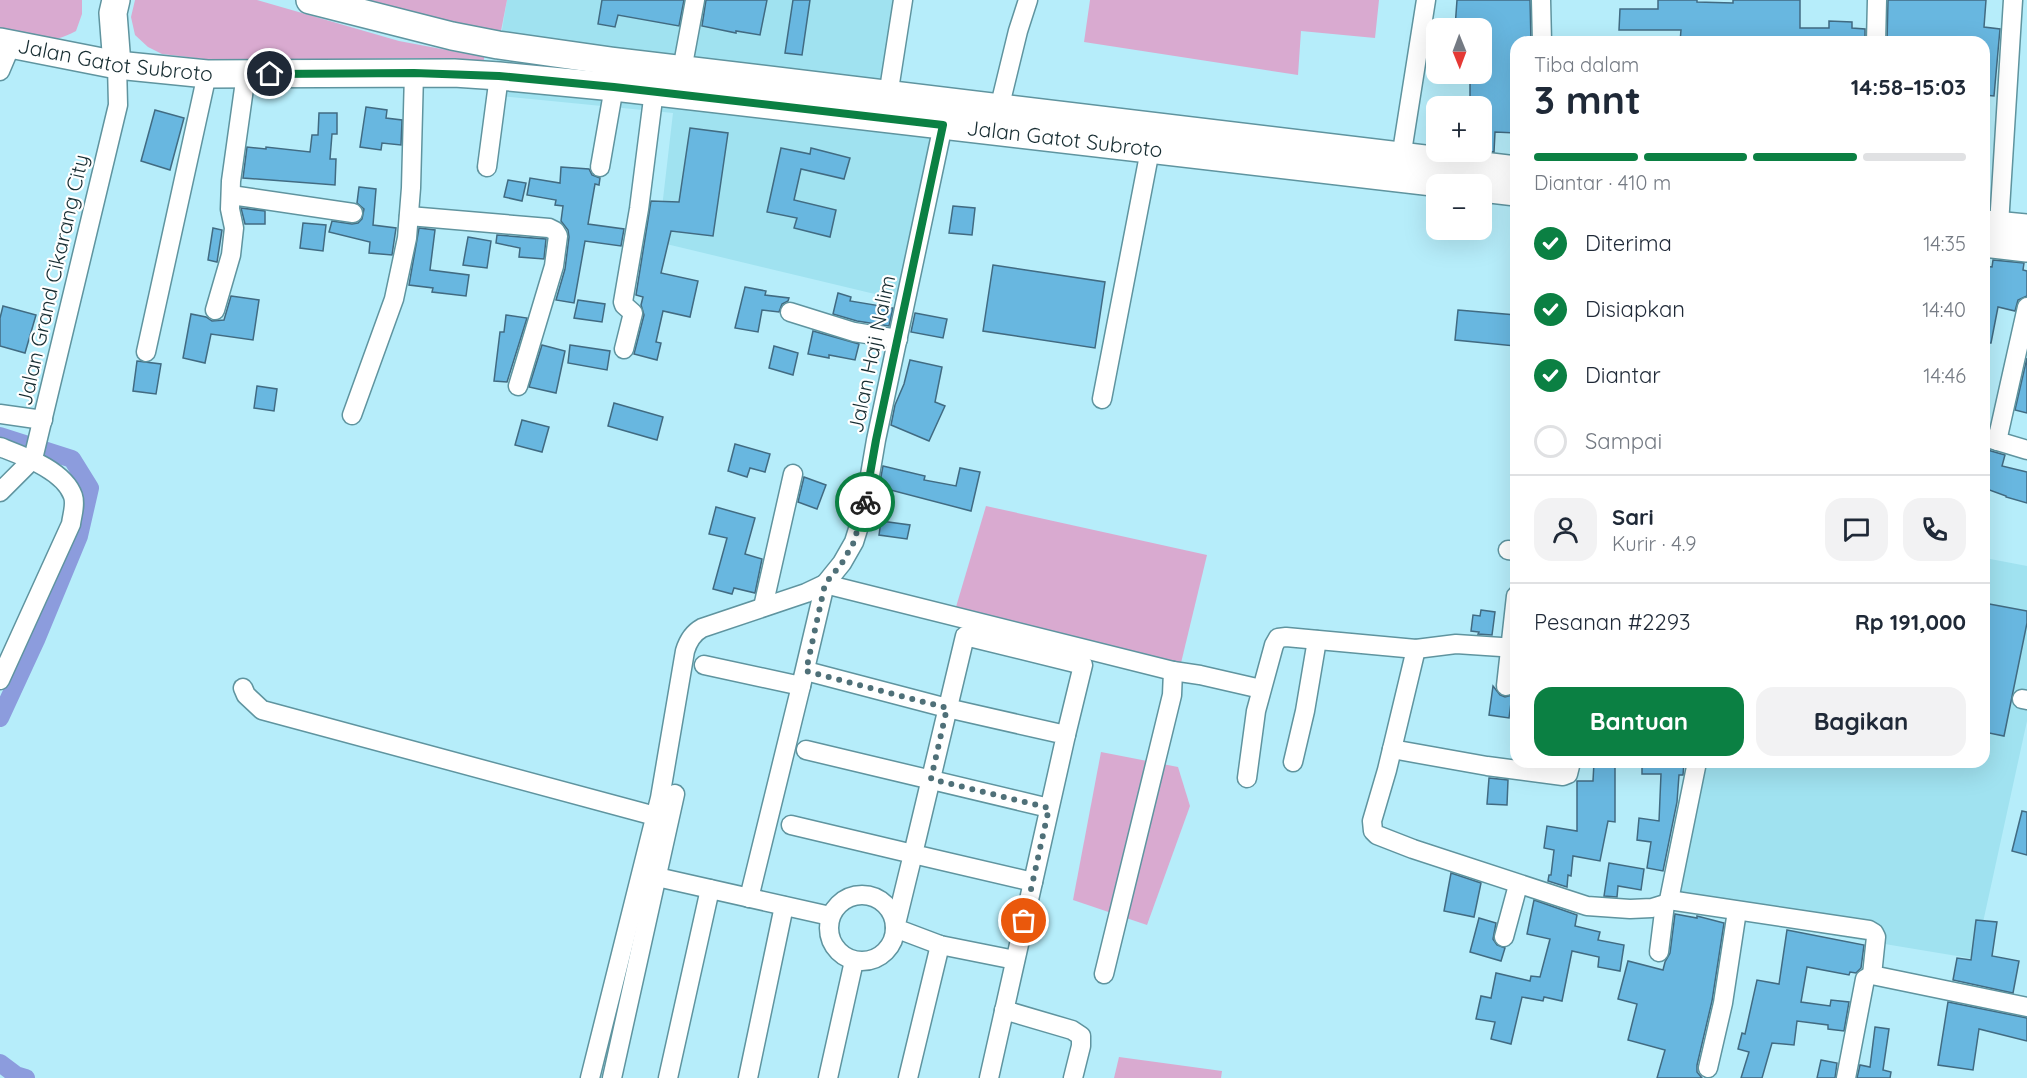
<!DOCTYPE html>
<html lang="id">
<head>
<meta charset="utf-8">
<style>
  :root { --surface:#fff; --page:#f2f2f3; --text:#1f2937; --muted:#747a83; --line:#e0e1e3; --accent:#0b8043 }
  body { margin:0; font-family:Quicksand,sans-serif; background:var(--page); color:var(--text); height:100vh; display:flex; flex-direction:column; font-size:22px; white-space:nowrap }
  * { box-sizing:border-box; margin:0 }
  p { font-size:20px; color:var(--muted) }
  .icon { flex:none; width:33px; height:33px; fill:none; stroke:currentColor; stroke-width:2; stroke-linecap:round; stroke-linejoin:round }
  .map { position:relative; flex:1; overflow:hidden }
  .details { position:absolute; left:1510px; top:36px; width:480px; height:732px; display:flex; flex-direction:column; background:var(--surface); border-radius:18px; box-shadow:0 6px 24px #0002 }
  .details>* { flex:none }
  .needle { width:39px; rotate:179deg }
  .tools { position:absolute; left:1426px; top:18px; display:grid; gap:12px }
  .tools a { display:grid; place-items:center; width:66px; height:66px; border-radius:12px; background:var(--surface); box-shadow:0 6px 24px #0002; font-size:30px }
  .pin { position:absolute; display:grid; place-items:center; width:51px; height:51px; color:#fff; margin:-26px; border:3px solid #fff; border-radius:50%; box-shadow:0 2px 6px #0007 }
  .courier { position:absolute; display:grid; place-items:center; width:60px; height:60px; margin:-30px; border:4px solid #0b8043; border-radius:50%; background:#fff; color:#222; box-shadow:0 2px 8px #0007 }
  .head em { font-style:normal; font-weight:800 }
  .head div { display:flex; flex-direction:column-reverse }
  .head { display:flex; align-items:center; justify-content:space-between; height:102px; padding:0 24px }
  h1 { font-size:39px; font-weight:800; line-height:45px }
  .bar { display:grid; grid-template-columns:repeat(4,1fr); gap:9px 6px; align-content:center; height:72px; padding:0 24px }
  .bar i { height:8px; border-radius:4px; background:var(--line) }
  .bar .on { background:var(--accent) }
  .bar p { grid-column:span 4 }
  .line { display:flex; align-items:center; gap:15px; padding:0 24px; border-top:2px solid var(--line) }
  .line div { flex:1 }
  .round { display:grid; place-items:center; flex:none; width:63px; height:63px; border-radius:18px; background:var(--page) }
  ol { padding:0 24px; list-style:none }
  li { display:flex; align-items:center; gap:18px; height:66px }
  li p { margin-inline-start:auto }
  li .icon { padding:6px; border-radius:50%; background:var(--accent); color:#fff; stroke-width:4 }
  li:last-child { color:var(--muted) }
  li i { width:33px; height:33px; border:3px solid var(--line); border-radius:50% }
  .action { display:flex; gap:12px; margin-top:auto; padding:12px 24px }
  .action a { flex:1; height:69px; border-radius:18px; background:var(--accent); color:#fff; font-size:24px; font-weight:800; line-height:69px; text-align:center }
  .action a+a { background:var(--page); color:var(--text) }
  .map>svg:first-child { display:block }
</style>
</head>
<body>
<div class="map">
<svg width="2027" height="1078" viewBox="0 0 2027 1078">
  <rect width="100%" height="100%" fill="#b6edfa"/>
  <g fill="#a0e2f0">
    <polygon points="507,0 894,0 886,84 946,91 904,301 658,242 673,113 491,95"/>
    <polygon points="1985,558 2027,566 2027,721 1975,959 1675,909 1705,762 1984,762"/>
  </g>
  <g fill="#d9aad0">
    <path d="M0,0H82V14L76,31C46,47 31,40 0,33Z"/>
    <polygon points="135,0 257,0 399,41 484,57 484,63 417,58 222,61 162,54 148,47 135,35 131,17"/>
    <polygon points="363,0 507,0 501,31 426,20"/>
    <polygon points="1090,0 1379,0 1375,38 1301,31 1298,75 1084,42"/>
    <polygon points="986,506 1207,555 1181,663 1119,663 953,617"/>
    <polygon points="1101,752 1178,767 1190,806 1147,925 1073,900"/>
    <polygon points="1119,1057 1222,1071 1221,1078 1114,1078"/>
  </g>
  <g fill="none" stroke-linecap="round" stroke-linejoin="round">
    <g stroke="#8c9cdd" stroke-width="18">
      <polyline points="0,436 72,459 90,488 79,536 36,640 0,718"/>
      <polyline points="0,1063 16,1075 26,1078"/>
    </g>
  </g>
  <g fill="#68b7e0" stroke="#416b82" stroke-width="1.5">
    <polygon points="602,0 684,0 679,26 618,15 615,27 598,24"/>
    <polygon points="706,0 767,0 760,35 736,31 736,33 702,26"/>
    <polygon points="793,0 810,0 802,55 785,53"/>
    <polygon points="1457,0 1530,0 1531,42 1516,42 1516,133 1495,132 1494,152 1482,150 1482,106 1470,106 1470,74 1482,74 1482,28 1455,28"/>
    <polygon points="1658,0 1697,0 1697,2 1733,3 1733,0 1800,0 1800,28 1829,28 1829,21 1852,22 1852,28 1865,29 1865,42 1680,42 1681,30 1619,30 1620,9 1658,9"/>
    <polygon points="1888,0 1986,0 1984,27 2000,29 1994,96 1984,95 1984,42 1887,42"/>
    <polygon points="366,107 387,110 386,118 402,120 401,145 382,143 381,150 360,147"/>
    <polygon points="155,110 184,118 170,170 141,161"/>
    <polygon points="319,113 337,113 337,134 332,134 330,159 336,159 335,185 243,178 247,147 266,149 266,147 310,152 312,135 318,135"/>
    <polygon points="690,128 728,133 713,236 671,231 661,273 698,281 690,317 663,311 656,342 661,343 657,360 634,354 644,315 641,305 643,297 636,295 651,201 679,202"/>
    <polygon points="781,148 810,154 811,148 850,158 844,179 801,169 794,200 836,210 830,237 794,228 797,218 767,212"/>
    <polygon points="561,167 589,169 592,175 600,178 599,185 595,184 588,224 624,229 621,246 585,241 574,303 556,300 565,269 569,237 568,230 561,221 563,206 555,205 556,200 527,195 530,178 560,183"/>
    <polygon points="508,180 526,183 522,201 504,197"/>
    <polygon points="359,187 376,189 373,225 396,228 392,255 369,253 370,242 329,232 332,221 352,224 358,223 362,219 364,209 357,203"/>
    <polygon points="953,206 975,208 972,235 949,233"/>
    <polygon points="241,208 265,211 265,224 245,224"/>
    <polygon points="303,223 326,225 323,251 300,248"/>
    <polygon points="213,228 222,230 217,262 208,260"/>
    <polygon points="419,228 435,230 430,270 469,275 466,296 432,292 433,288 409,285"/>
    <polygon points="497,235 546,239 544,259 519,257 520,248 496,243"/>
    <polygon points="468,237 491,241 487,268 463,265"/>
    <polygon points="1993,260 2024,263 2023,270 2027,271 2027,296 2018,300 2015,311 1998,307 1991,343 1984,343 1984,266 1992,267"/>
    <polygon points="993,265 1105,282 1095,348 983,331"/>
    <polygon points="745,287 766,291 765,295 789,298 788,301 782,304 779,312 762,310 758,332 735,328"/>
    <polygon points="838,293 851,297 850,301 893,308 889,326 857,321 833,314"/>
    <polygon points="231,296 259,300 253,340 211,334 205,363 183,358 191,314 206,317 212,321 224,320"/>
    <polygon points="578,300 605,304 602,322 574,318"/>
    <polygon points="3,306 36,315 25,353 0,346 0,318"/>
    <polygon points="1458,310 1516,315 1515,346 1455,340"/>
    <polygon points="915,313 947,319 943,338 911,332"/>
    <polygon points="506,315 527,318 507,382 494,381 500,332 504,332"/>
    <polygon points="813,331 859,344 855,360 829,355 829,358 808,354"/>
    <polygon points="542,345 565,351 556,393 529,387"/>
    <polygon points="570,345 610,351 607,370 568,363"/>
    <polygon points="774,346 798,353 793,375 769,368"/>
    <polygon points="2027,358 2027,413 2015,410"/>
    <polygon points="910,360 942,367 935,402 945,406 929,441 891,425 895,405 904,384"/>
    <polygon points="137,361 161,364 156,394 133,391"/>
    <polygon points="257,386 277,389 274,411 254,408"/>
    <polygon points="614,403 663,417 657,440 608,426"/>
    <polygon points="522,420 549,427 542,452 515,445"/>
    <polygon points="735,444 770,454 765,472 750,468 747,477 728,471"/>
    <polygon points="1984,449 2005,455 2002,466 2027,472 2027,503 2006,497 2006,496 1984,488"/>
    <polygon points="883,466 925,476 924,480 956,486 960,468 980,472 971,511 879,487"/>
    <polygon points="804,477 826,485 817,509 798,502"/>
    <polygon points="716,507 755,518 745,554 762,559 755,593 734,588 732,594 713,589 727,538 709,534"/>
    <polygon points="881,521 910,525 907,539 879,535"/>
    <polygon points="1984,603 2027,611 2027,623 2004,736 1984,732"/>
    <polygon points="1481,610 1495,612 1492,635 1478,634 1479,632 1471,631 1473,615 1480,616"/>
    <polygon points="1493,686 1500,695 1505,697 1512,695 1509,718 1489,715"/>
    <polygon points="1594,762 1615,762 1615,822 1608,821 1600,861 1573,856 1571,876 1568,875 1567,887 1548,881 1549,875 1551,875 1554,850 1544,848 1547,826 1577,831 1577,781 1593,781"/>
    <polygon points="1642,762 1684,762 1683,775 1679,775 1677,802 1663,871 1647,868 1651,842 1637,840 1639,818 1659,821 1661,774 1642,774"/>
    <polygon points="1489,778 1508,780 1507,805 1487,804"/>
    <polygon points="2022,811 2027,812 2027,855 2012,851"/>
    <polygon points="1609,863 1644,869 1641,890 1618,886 1617,897 1604,896"/>
    <polygon points="1451,873 1481,883 1474,917 1444,911"/>
    <polygon points="1534,900 1577,915 1575,926 1600,932 1598,940 1624,945 1620,971 1598,967 1599,957 1572,951 1562,1001 1544,997 1543,1001 1522,997 1511,1044 1491,1039 1495,1022 1476,1019 1481,996 1491,998 1496,973 1530,981 1531,976 1540,977 1550,939 1527,934"/>
    <polygon points="1675,914 1697,918 1697,916 1724,923 1712,1001 1697,1065 1697,1072 1702,1078 1657,1078 1665,1050 1628,1040 1637,1004 1618,999 1628,961 1663,970 1665,962 1670,953"/>
    <polygon points="1479,918 1496,923 1493,939 1497,945 1505,948 1501,961 1470,952"/>
    <polygon points="1976,920 1997,922 1992,956 2019,961 2013,993 1953,980 1957,958 1971,960"/>
    <polygon points="1787,930 1864,945 1861,968 1856,973 1850,972 1849,975 1807,967 1801,1002 1830,1006 1831,1000 1849,1002 1844,1031 1828,1029 1828,1025 1797,1021 1794,1045 1772,1043 1762,1078 1741,1078 1749,1052 1738,1049 1742,1033 1745,1034 1757,980 1779,984"/>
    <polygon points="1948,1002 2027,1018 2027,1041 1979,1029 1973,1070 1938,1065"/>
    <polygon points="1875,1027 1889,1029 1883,1070 1891,1072 1890,1078 1857,1078 1860,1065 1870,1067"/>
    <polygon points="1821,1060 1837,1063 1835,1078 1817,1078"/>
  </g>
  <g fill="none" stroke-linecap="round" stroke-linejoin="round">
    <defs>
      <g id="minor">
        <polyline points="1541,0 1542,42"/>
        <polyline points="1876,42 1877,0"/>
        <polyline points="682,70 695,0"/>
        <polyline points="0,71 11,45"/>
        <polyline points="888,96 903,0"/>
        <polyline points="999,109 1018,31 1028,0"/>
        <polyline points="1401,158 1426,0"/>
        <polyline points="487,167 499,76"/>
        <polyline points="600,167 614,87"/>
        <polyline points="231,195 353,213"/>
        <polyline points="409,216 549,228 555,231 558,236 554,266 518,386"/>
        <polyline points="1999,225 2013,0"/>
        <polyline points="215,310 231,255 234,228 230,209 231,181 246,74"/>
        <polyline points="790,312 854,332 898,339"/>
        <polyline points="624,349 633,313 624,305 623,302 639,209 654,91"/>
        <polyline points="146,352 207,74"/>
        <polyline points="1102,399 1150,150"/>
        <polyline points="0,414 43,420"/>
        <polyline points="352,415 394,299 407,238 411,188 414,73"/>
        <polyline points="1984,437 2027,450"/>
        <polyline points="1997,441 2027,307"/>
        <path d="M0,447C23,456 64,470 73,496C76,505 72,515 71,524L0,680"/>
        <polyline points="0,492 33,459 118,105 117,65"/>
        <polyline points="1508,550 1516,551"/>
        <polyline points="763,607 793,474"/>
        <polyline points="1416,649 1387,770 1372,821 1373,831 1377,835 1413,849 1587,906 1630,909 1652,908 1665,904 1669,900 1697,762"/>
        <polyline points="704,665 801,686 825,584 842,563 854,542 864,510 876,440 943,125"/>
        <polyline points="806,671 947,708 1066,735 989,1078"/>
        <polyline points="1173,671 1200,675 1261,689"/>
        <polyline points="1506,686 1516,596"/>
        <polyline points="243,688 246,695 262,710 655,816"/>
        <polyline points="2022,699 2027,700"/>
        <polyline points="1392,749 1487,766 1563,776 1568,774 1571,762"/>
        <polyline points="806,750 1049,808"/>
        <polyline points="1293,762 1305,711 1317,640"/>
        <polyline points="1247,778 1256,711 1274,645 1278,638 1286,637 1416,649 1456,644 1516,648"/>
        <polyline points="791,825 913,854 895,928 940,945 1015,960"/>
        <polyline points="657,877 830,916"/>
        <polyline points="1033,882 913,854 965,636 1083,665 1066,735"/>
        <circle cx="862" cy="928" r="33"/>
        <polyline points="749,898 801,686"/>
        <polyline points="1669,900 1869,930 1874,933 1876,937 1872,975"/>
        <polyline points="1504,937 1518,885"/>
        <polyline points="1659,952 1665,904"/>
        <polyline points="1004,1010 1072,1030 1081,1036 1081,1046 1073,1078"/>
        <polyline points="1708,1068 1723,1003 1737,911"/>
        <path d="M590,1078L660,798L685,651C688,641 693,633 702,628L806,593L825,584L1173,671L1172,695L1104,974"/>
        <polyline points="612,1078 675,794"/>
        <polyline points="668,1078 710,889"/>
        <polyline points="748,1078 784,906"/>
        <polyline points="828,1078 854,961"/>
        <polyline points="908,1078 940,945"/>
        <polyline points="1846,1078 1865,979 1872,975 2027,1007"/>
      </g>
      <g id="highway">
        <polyline points="116,0 113,13 117,65"/>
        <polyline points="310,0 452,36 498,45 611,61 1516,170"/>
        <path id="s1" d="M0,42L117,65L207,74L454,73L499,76L614,87L1450,184"/>
        <polyline points="1482,188 1516,192"/>
        <polyline points="1984,224 2027,228"/>
        <polyline points="1984,243 2027,248"/>
      </g>
    </defs>
    <use href="#minor" stroke="#5f949f" stroke-width="21"/>
    <use href="#highway" stroke="#5f949f" stroke-width="30"/>
    <use href="#minor" stroke="#fff" stroke-width="18"/>
    <use href="#highway" stroke="#fff" stroke-width="27"/>
  </g>
  <g fill="none" stroke-linecap="round" stroke-linejoin="round">
    <polyline stroke="#4f7078" stroke-width="6" stroke-dasharray="0 10.8" points="865,502 854,542 842,563 825,584 806,671 947,708 931,779 1049,808 1024,921"/>
    <polyline stroke="#0b8043" stroke-width="8" points="270,74 414,73 499,76 614,87 943,125 876,440 865,502"/>
  </g>
  <g text-anchor="middle" stroke-width="4.5" stroke-linejoin="round" paint-order="stroke">
    <g font-size="21" fill="#172d32" stroke="#fff">
      <text dy="7" stroke="none"><textPath href="#s1" startOffset="117">Jalan Gatot Subroto</textPath></text>
      <text dy="7" stroke="none"><textPath href="#s1" startOffset="1071">Jalan Gatot Subroto</textPath></text>
      <text transform="translate(53 280) rotate(-77)" y="7">Jalan Grand Cikarang City</text>
      <text transform="translate(872 354) rotate(-78)" y="7">Jalan Haji Nalim</text>
    </g>
  </g>
</svg>
<div class="tools">
<a><svg class="needle" viewBox="-14 -14 28 28"><path d="M0-13l5 13h-10z" fill="#e53935"/><path d="M0 13l5-13h-10z" fill="#747a83"/></svg></a>
<a>+</a>
<a>−</a>
</div>
<div class="pin" style="left:1024px;top:921px;background:#ea580c"><svg class="icon" aria-label="bag" viewBox="0 0 24 24"><path d="M5 8h14l-1 12H6zM9 8a3 3 0 0 1 6 0"/></svg></div>
<div class="pin" style="left:270px;top:74px;background:#1f2937"><svg class="icon" aria-label="home" viewBox="0 0 24 24"><path d="M3 11l9-7 9 7M6 9v11h12V9"/></svg></div>
<div class="courier" style="left:865px;top:502px"><svg class="icon" aria-label="bike" viewBox="0 0 24 24"><circle cx="6" cy="16" r="4"/><circle cx="18" cy="16" r="4"/><path d="M6 16l4-8h5l3 8M10 8l3 8H6M13 5h3"/></svg></div>
<section class="details">
<div class="head"><div><h1>3 mnt</h1><p>Tiba dalam</p></div><em>14:58–15:03</em></div>
<div class="bar"><i class="on"></i><i class="on"></i><i class="on"></i><i></i><p>Diantar · 410 m</p></div>
<ol>
<li><svg class="icon" aria-label="check" viewBox="0 0 24 24"><path d="M5 12l5 5 9-10"/></svg>Diterima<p>14:35</p></li>
<li><svg class="icon" aria-label="check" viewBox="0 0 24 24"><path d="M5 12l5 5 9-10"/></svg>Disiapkan<p>14:40</p></li>
<li><svg class="icon" aria-label="check" viewBox="0 0 24 24"><path d="M5 12l5 5 9-10"/></svg>Diantar<p>14:46</p></li>
<li><i></i>Sampai</li>
</ol>
<div class="line" style="height:108px"><a class="round"><svg class="icon" aria-label="person" viewBox="0 0 24 24"><circle cx="12" cy="8" r="4"/><path d="M4 21q1-7 8-7t8 7"/></svg></a><div><b>Sari</b><p>Kurir · 4.9</p></div><a class="round"><svg class="icon" aria-label="chat" viewBox="0 0 24 24"><path d="M4 5h16v11H9l-5 4z"/></svg></a><a class="round"><svg class="icon" aria-label="phone" viewBox="0 0 24 24"><path d="M5 4h4l2 5-3 2q2 4 5 5l2-3 5 2v4C11 20 4 13 5 4z"/></svg></a></div>
<div class="line" style="height:78px"><div>Pesanan #2293</div><b>Rp 191,000</b></div>
<div class="action"><a>Bantuan</a><a>Bagikan</a></div>
</section>
</div>
</body>
</html>
